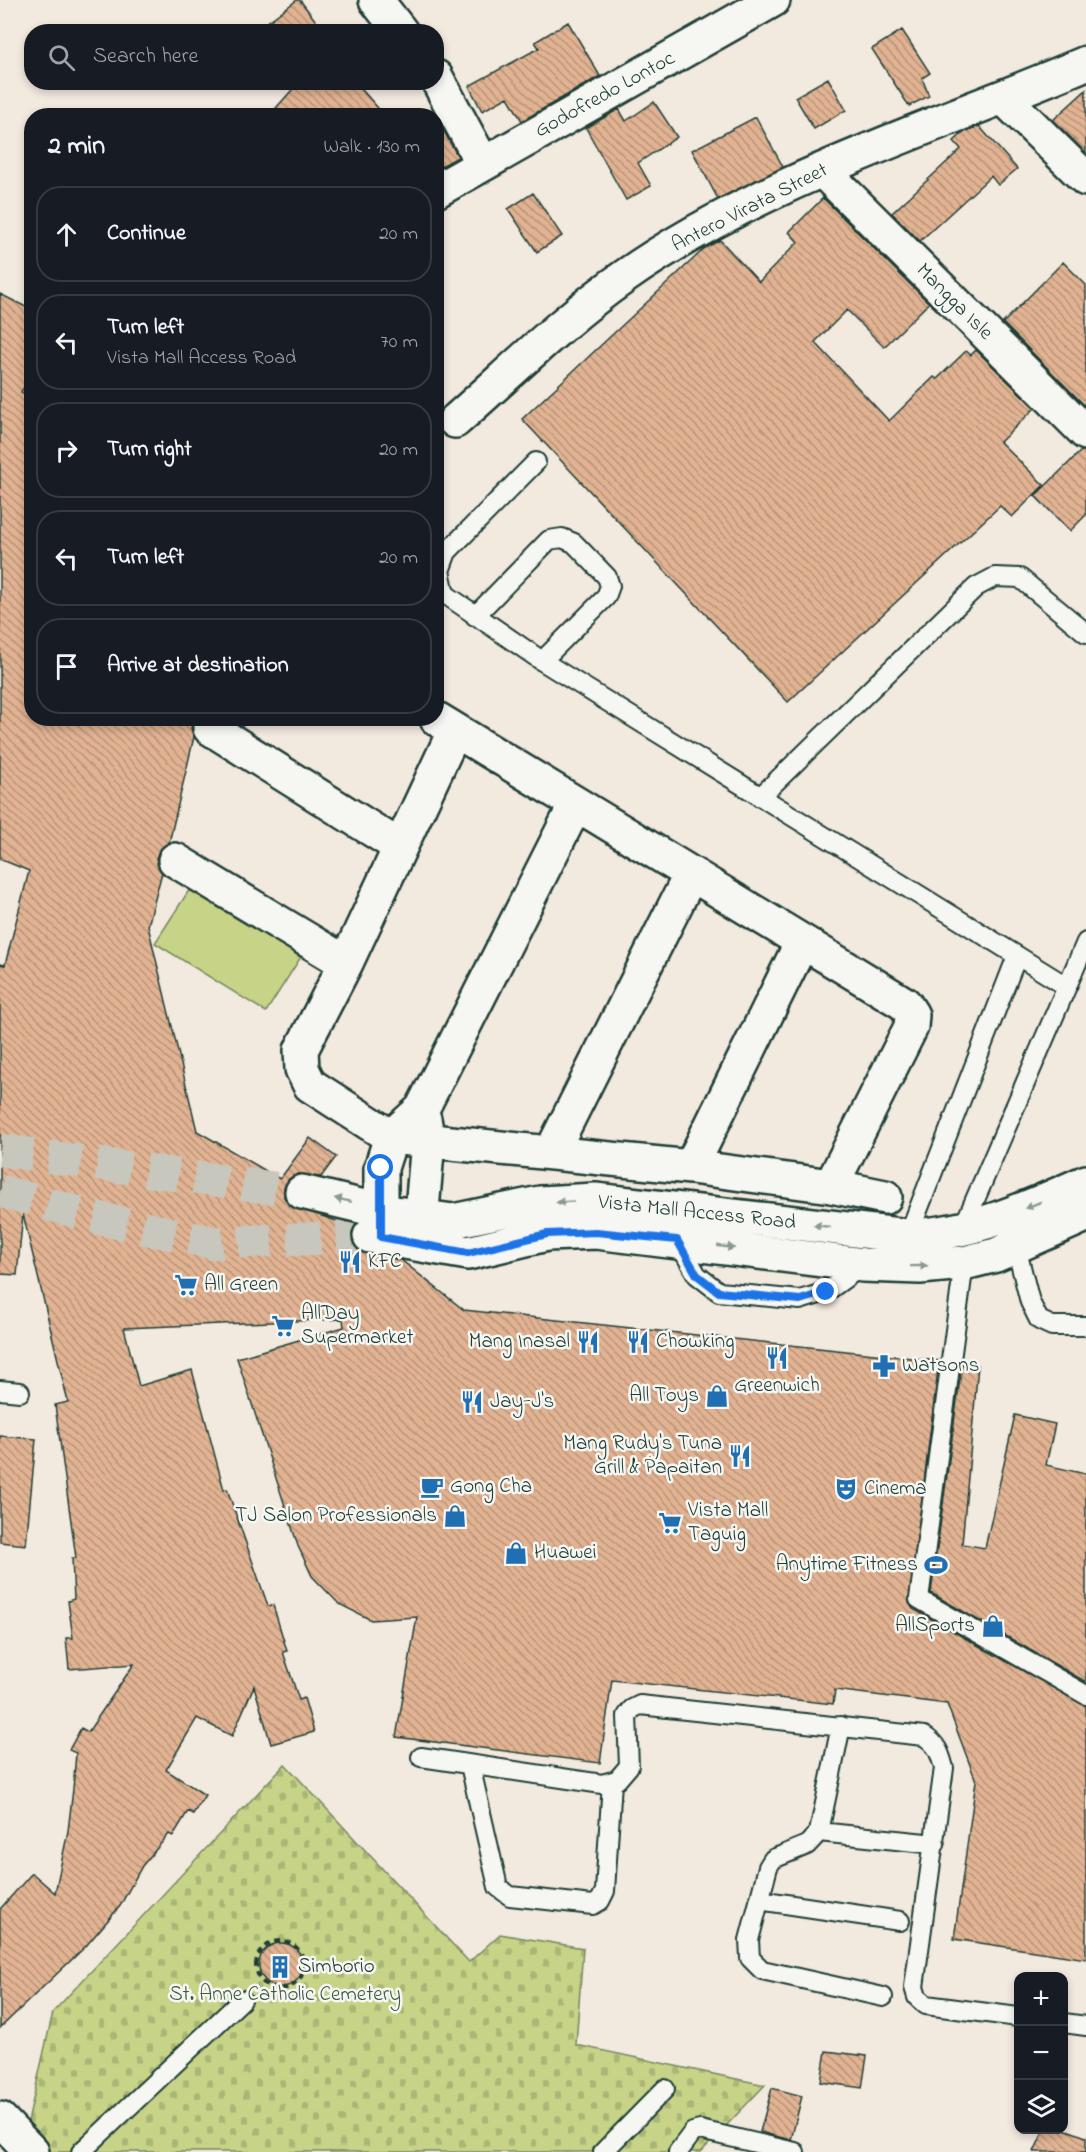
<!DOCTYPE html>
<meta charset="utf-8">
<style>
:root{--surface:#171b24;--page:#242831;--text:#f1f3f6;--muted:#9ea1a6;--line:#363941}
body{margin:0;font-family:"Indie Flower",sans-serif;background:var(--page);color:var(--text)}
.controls{position:absolute;right:18px;bottom:18px;display:grid;overflow:hidden;border-radius:12px;box-shadow:0 3px 9px #0003}
.controls button{width:54px;height:54px;display:grid;place-items:center;padding:0;border:0;border-bottom:2px solid var(--line);background:var(--surface);color:var(--text);font:30px sans-serif}
.stop{position:absolute;width:18px;height:18px;margin:-14px;border:4px solid #1a73e8;border-radius:50%;background:#fff}
.stop.end{background:#1a73e8;border-color:#fff;box-shadow:0 2px 6px #0008}
.list{margin:0;padding:0;list-style:none}
h2{display:flex;justify-content:space-between;align-items:center;height:78px;margin:0;padding:0 24px;font-size:26px}
h2 small{font-size:20px;font-weight:400;color:var(--muted)}
.list li{display:grid;grid-template-columns:39px 1fr auto;gap:18px;align-items:center;box-sizing:border-box;height:96px;margin:0 12px 12px;padding:0 12px;border:2px solid var(--line);border-radius:24px}
.list b{display:block;font-size:22px;white-space:nowrap}
.list p{margin:0;font-size:20px;white-space:nowrap;color:var(--muted)}
.list em{font-size:20px;font-style:normal;color:var(--muted)}
.icon{flex:none;width:33px;height:33px;fill:none;stroke:currentColor;stroke-width:2;stroke-linecap:round;stroke-linejoin:round}
.map{position:relative;flex:none;width:1086px;height:2152px;overflow:hidden}
.search{position:absolute;background:var(--surface);box-shadow:0 3px 9px #0003;left:24px;top:24px;width:420px;height:66px;display:flex;align-items:center;gap:15px;box-sizing:border-box;padding:0 21px;border-radius:24px;color:var(--muted);font-size:22px}
.panel{position:absolute;background:var(--surface);box-shadow:0 3px 9px #0003;left:24px;top:108px;width:420px;height:618px;border-radius:24px}
.map>svg:first-child{display:block}
.green{fill:#c7d387;stroke:#73885e;stroke-width:1.5}
.cemetery{fill:url(#cemetery-stones);stroke:#73885e;stroke-width:1.5}
.building{fill:url(#building-back-hatch);stroke:#1f3d34;stroke-width:1.5}
.lines{fill:none;stroke-linecap:round;stroke-linejoin:round}
.secondary-tunnel{stroke:#c8c7bd;stroke-width:33;stroke-dasharray:33 16;stroke-linecap:butt}
.lane-casing{stroke:#1f3d34;stroke-width:22}
.street-casing{stroke:#1f3d34;stroke-width:38}
.secondary-casing{stroke:#1f3d34;stroke-width:38}
.path{stroke:#1f3d34;stroke-width:4;stroke-dasharray:6 4.5;stroke-linecap:butt}
.lane{stroke:#f6f6f2;stroke-width:18}
.street{stroke:#f6f6f2;stroke-width:33}
.secondary{stroke:#f6f6f2;stroke-width:33}
.oneway{fill:#8a9a93}
.route{stroke:#1a73e8;stroke-width:8}
.labels{text-anchor:middle;dominant-baseline:central;stroke-width:5;stroke-linejoin:round;paint-order:stroke}
.street-label{font-size:21px;fill:#1f3d34;stroke:#f6f6f2}
.poi-label{font-size:21px;fill:#1f3d34;stroke:#f6f6f2;text-anchor:start}
.park-label{font-size:21px;fill:#415b45;stroke:#f6f6f2}
</style>
<div class="map">
<svg width="1086" height="2152" viewBox="0 0 1086 2152">
<defs>
<pattern id="cemetery-stones" width="16" height="16" patternUnits="userSpaceOnUse" patternTransform="scale(1.5)"><rect width="16" height="16" fill="#c7d387"/><path d="M2 7V4a2 2 0 0 1 4 0v3zM10 15v-3a2 2 0 0 1 4 0v3z" fill="#aab675"/></pattern>
<pattern id="building-back-hatch" width="6" height="6" patternUnits="userSpaceOnUse" patternTransform="scale(1.5)"><rect width="6" height="6" fill="#e2b393"/><path d="M-1 5l2 2M0 0l6 6M5-1l2 2" fill="none" stroke="#b79379"/></pattern>
</defs>
<rect width="100%" height="100%" fill="#f2e9df"/>
<filter id="ink" filterUnits="userSpaceOnUse"><feTurbulence type="fractalNoise" baseFrequency=".0167" numOctaves="2"/><feDisplacementMap in="SourceGraphic" scale="12" xChannelSelector="R" yChannelSelector="G"/><feConvolveMatrix kernelMatrix="1 2 1 2 8 2 1 2 1" color-interpolation-filters="sRGB"/></filter>
<g filter="url(#ink)">
<path class="green" d="M193 884 304 952 266 1012 155 943Z"/>
<path class="cemetery" d="M285 1764 469 1962 500 1934 583 1948 576 2045 765 2085 701 2152H50L27 2126 53 2012Z"/>
<path class="building" d="M297 0H300L324 32H254Z
M568 22 600 76 522 121 508 97 482 111 469 86 539 48 535 42Z
M902 30 930 73 922 78 929 96 909 106 872 49Z
M828 78 846 110 814 129 795 97Z
M299 82H355L385 116H269Z
M1086 90V153L1053 120Z
M654 102 677 137 638 163 651 186 626 200 586 128 619 109 626 121Z
M436 117 458 157 436 169Z
M756 117 783 167 718 199 692 150Z
M979 126 1017 169 998 185 991 176 920 241 892 213 961 149 954 141 964 132Z
M533 193 562 236 537 252 508 209Z
M823 198 929 303 884 347 847 310 815 342 889 421 934 377 937 379 966 351 971 355 976 350 1035 408 1000 442 1044 485 1012 517 1000 506 788 702 522 419 705 248 720 240 759 282 798 242 789 232Z
M1063 262 1086 285V407L1003 323Z
M0 294 32 310V375L21 392 32 397V718H194L191 728 194 737 169 843 159 850 156 859 162 872 148 926 197 1131 280 1179 310 1138 336 1157 321 1177 297 1174 289 1179 284 1188V1197L289 1205 354 1227 352 1242 358 1251 401 1260 464 1310 939 1361 909 1603 913 1609 1086 1706V1959L954 1939 976 1781 947 1704 835 1690 833 1704 612 1680 600 1763 396 1737 417 1617 371 1620 339 1604 312 1576 298 1546 237 1358 344 1327 343 1319 124 1328 139 1386 192 1370 224 1490 227 1489 268 1606 273 1605 287 1651 283 1652 299 1700 304 1698 314 1732 271 1744 254 1686 232 1736 197 1718 166 1770 205 1795 193 1814 188 1811 173 1836 169 1834 142 1866 120 1906 86 1946 0 2028V1909L32 1873 55 1893 68 1831 73 1789 76 1753 69 1750 81 1728 88 1732 134 1664 69 1669 66 1638H73L68 1601 74 1599 72 1558H76L55 1405 68 1402 23 1214 17 1275 0 1274V964L5 965 29 871 0 859Z
M1081 451H1086V515L1070 531 1035 496Z
M962 1364 978 1365 962 1544 985 1548 1015 1415 1055 1424 1046 1465 1086 1474V1682L931 1593Z
M0 1436 36 1439 26 1545 0 1542Z
M259 1965a22 22 0 1 1 44 0a22 22 0 1 1-44 0Z
M826 2051 867 2056 862 2088 821 2082Z
M772 2088 802 2096 791 2140 760 2132Z
M1044 2130H1067L1086 2137V2152H1034Z"/>
<g class="lines">
<path class="secondary-tunnel" d="M0 1150 302 1192
M0 1191 106 1220 214 1243 370 1236"/>
<g class="lane-casing">
<path id="lane" d="M536 462 447 552 440 571 445 594 542 661 1066 986
M475 616 549 540 562 538 574 543 607 577 610 586 606 597 542 661
M760 797 976 587 995 577 1020 578 1086 633
M962 1230 1086 942
M908 1236 1017 956
M677 1240 697 1275 719 1292 800 1300 826 1292 862 1266
M1016 1247 1030 1302 1039 1320 1052 1326H1086
M964 1263 919 1599 1086 1695
M0 1390 20 1392
M841 1726 819 1832 807 1845 773 1859 768 1867 749 1940 750 1958 762 1970 883 1997
M421 1757 602 1784 617 1780 629 1766 627 1716 632 1709 640 1705 924 1736C937 1744 940 1753 944 1768L914 1987 917 1997 926 2005 1018 2017
M470 1765 498 1887 510 1896 593 1905 600 1901 605 1891 612 1782
M819 1832 935 1844
M759 1900 900 1921
M1064 2023 1086 2026
M81 2152 242 2000
M603 2152 665 2089
M678 2152 693 2132 700 2130 795 2152"/>
</g>
<g class="street-casing">
<path id="street" d="M376 0 401 32
M436 77 483 164
M1004 98 1086 179
M822 170 1086 433
M436 191 773 0
M455 421C510 373 564 319 624 277 758 182 935 127 1086 63
M437 719 905 1004 912 1015 911 1027 831 1186
M210 728 400 847
M455 730 346 963 301 1050 302 1069 310 1085 391 1137 691 1167 831 1186 885 1197
M175 860 346 963
M551 1153 691 874
M691 1167 802 942
M381 1237V1168L391 1137 422 1109 576 804
M419 1244 428 1141 424 1119"/>
</g>
<g class="secondary-casing">
<path id="secondary" d="M302 1192 381 1211 453 1221 540 1203 595 1200 908 1236C972 1234 1028 1208 1086 1182
M370 1236 468 1253 547 1234 596 1232 863 1265 920 1267 964 1263 996 1255 1086 1215
M0 2119 32 2152"/>
</g>
<path class="path" d="M256 1965a24 24 0 1 1 48 0a24 24 0 1 1-48 0Z"/>
<use href="#lane" class="lane"/>
<use href="#street" class="street"/>
<use href="#secondary" class="secondary"/>
</g>
<defs><path id="oneway-solid" d="M-6-.8H1V-3.2L6.5 0L1 3.2V.8H-6Z" transform="scale(1.5)"/></defs>
<g class="oneway">
<use href="#oneway-solid" transform="translate(343 1200) rotate(-168)"/>
<use href="#oneway-solid" transform="translate(565 1202) rotate(177)"/>
<use href="#oneway-solid" transform="translate(1033 1205) rotate(158)"/>
<use href="#oneway-solid" transform="translate(822 1226) rotate(-174)"/>
<use href="#oneway-solid" transform="translate(726 1247) rotate(8)"/>
<use href="#oneway-solid" transform="translate(919 1266) rotate(-1)"/>
</g>
</g>
<g class="lines" filter="url(#ink)">
<path class="route" d="M381 1168V1237L468 1253 547 1234 596 1232 677 1240 697 1275 719 1292 800 1300 826 1292"/>
</g>
<defs>
<g id="restaurant-bare" transform="scale(1.8)"><path d="M-5-6h1v4h1v-4h1v4h1v-4h1v5L-1.5 .5V6h-2V.5L-5-1ZM5-6V6H3V1.5H1.5Q1.5-4 5-6Z" fill="#1f6fb2" stroke="#f6f6f2" stroke-width="2.5" paint-order="stroke"/></g>
<g id="supermarket-bare" transform="scale(1.8)"><path d="M-6-5.5h2.5l.6 2H6L4.5 2H-2.5L-4.4-4H-6ZM-1.5 3.2a1.3 1.3 0 1 0 .1 0ZM3 3.2a1.3 1.3 0 1 0 .1 0Z" fill="#1f6fb2" stroke="#f6f6f2" stroke-width="2.5" paint-order="stroke"/></g>
<g id="pharmacy-bare" transform="scale(1.8)"><path d="M-2-6h4v4h4v4h-4v4h-4v-4h-4v-4h4Z" fill="#1f6fb2" stroke="#f6f6f2" stroke-width="2.5" paint-order="stroke"/></g>
<g id="shop-bare" transform="scale(1.8)"><path d="M-5-2.5h2.3a2.7 3.5 0 0 1 5.4 0H5L5.5 6h-11ZM-1.5-2.5h3a1.5 2.3 0 0 0-3 0Z" fill="#1f6fb2" stroke="#f6f6f2" stroke-width="2.5" paint-order="stroke"/></g>
<g id="cafe-bare" transform="scale(1.8)"><path d="M-5.5-4.5H6V0H3Q3 3.5 0 3.5H-2.5Q-5.5 3.5-5.5 0ZM3-3.2v2h1.7v-2ZM-6 4.5H4V6H-6Z" fill="#1f6fb2" stroke="#f6f6f2" stroke-width="2.5" paint-order="stroke"/></g>
<g id="theatre-bare" transform="scale(1.8)"><path d="M-5-5.5Q0-4 5-5.5V0Q5 5 0 6Q-5 5-5 0ZM-3.3-2.5H-1v1.5H-3.3ZM1-2.5H3.3v1.5H1ZM-2.8 1Q0 5.5 2.8 1Z" fill="#1f6fb2" stroke="#f6f6f2" stroke-width="2.5" paint-order="stroke"/></g>
<g id="stadium-bare" transform="scale(1.8)"><path d="M0-5a6.5 5 0 1 0 0 10a6.5 5 0 1 0 0-10ZM-3.5-1.8h7v3.6h-7Z" fill="#1f6fb2" stroke="#f6f6f2" stroke-width="2.5" paint-order="stroke"/></g>
<g id="building-bare" transform="scale(1.8)"><path d="M-4-6H4V6H1V3H-1V6H-4ZM-2.5-4.3h1.7v1.8h-1.7ZM.8-4.3h1.7v1.8H.8ZM-2.5-1h1.7V.8h-1.7ZM.8-1h1.7V.8H.8Z" fill="#1f6fb2" stroke="#f6f6f2" stroke-width="2.5" paint-order="stroke"/></g>
</defs>
<g fill-rule="evenodd">
<use href="#restaurant-bare" x="350" y="1262"/>
<use href="#supermarket-bare" x="186" y="1285"/>
<use href="#supermarket-bare" x="283" y="1326"/>
<use href="#restaurant-bare" x="588" y="1342"/>
<use href="#restaurant-bare" x="638" y="1342"/>
<use href="#restaurant-bare" x="777" y="1358"/>
<use href="#pharmacy-bare" x="884" y="1366"/>
<use href="#shop-bare" x="717" y="1396"/>
<use href="#restaurant-bare" x="472" y="1402"/>
<use href="#restaurant-bare" x="740" y="1456"/>
<use href="#cafe-bare" x="432" y="1487"/>
<use href="#theatre-bare" x="846" y="1489"/>
<use href="#shop-bare" x="455" y="1516"/>
<use href="#supermarket-bare" x="670" y="1523"/>
<use href="#shop-bare" x="516" y="1553"/>
<use href="#stadium-bare" x="936" y="1565"/>
<use href="#shop-bare" x="993" y="1626"/>
<use href="#building-bare" x="280" y="1967"/>
</g>
<g class="labels">
<g class="street-label">
<text transform="translate(605 95) rotate(-29)">Godofredo Lontoc</text>
<text transform="translate(750 208) rotate(-27)">Antero Virata Street</text>
<text transform="translate(954 302) rotate(45)">Mangga Isle</text>
<text transform="translate(697 1213) rotate(6)">Vista Mall Access Road</text>
</g>
<g class="poi-label">
<text x="368" y="1262">KFC</text>
<text x="204" y="1285">All Green</text>
<text x="301" y="1314">AllDay<tspan x="301" dy="24">Supermarket</tspan></text>
<text x="570" y="1342" text-anchor="end">Mang Inasal</text>
<text x="656" y="1342">Chowking</text>
<text x="902" y="1366">Watsons</text>
<text x="777" y="1386" text-anchor="middle">Greenwich</text>
<text x="699" y="1396" text-anchor="end">All Toys</text>
<text x="490" y="1402">Jay-J's</text>
<text x="722" y="1444" text-anchor="end">Mang Rudy's Tuna<tspan x="722" dy="24">Grill &amp; Papaitan</tspan></text>
<text x="450" y="1487">Gong Cha</text>
<text x="864" y="1489">Cinema</text>
<text x="688" y="1511">Vista Mall<tspan x="688" dy="24">Taguig</tspan></text>
<text x="437" y="1516" text-anchor="end">TJ Salon Professionals</text>
<text x="534" y="1553">Huawei</text>
<text x="918" y="1565" text-anchor="end">Anytime Fitness</text>
<text x="975" y="1626" text-anchor="end">AllSports</text>
<text x="298" y="1967">Simborio</text>
</g>
<g class="park-label">
<text x="285" y="1995">St. Anne Catholic Cemetery</text>
</g>
</g>
</svg>
<div class="controls">
<button>+</button>
<button>−</button>
<button><svg class="icon" aria-label="layers" viewBox="0 0 24 24"><path d="M12 4l9 5-9 5-9-5zM3 14l9 5 9-5"/></svg></button>
</div>
<div class="stop" style="left:381px;top:1168px"></div>
<div class="stop end" style="left:826px;top:1292px"></div>
<div class="search"><svg class="icon" aria-label="search" viewBox="0 0 24 24"><circle cx="10" cy="10" r="6"/><path d="M15 15l6 6"/></svg>Search here</div>
<section class="panel">
<h2>2 min<small>Walk · 130 m</small></h2>
<ul class="list">
<li><svg class="icon" aria-label="ahead" viewBox="0 0 24 24"><path d="M12 20V5M6 11l6-6 6 6"/></svg><div><b>Continue</b></div><em>20 m</em></li>
<li><svg class="icon" aria-label="left" viewBox="0 0 24 24"><path d="M17 20v-9H6M10 6l-5 5 5 5"/></svg><div><b>Turn left</b><p>Vista Mall Access Road</p></div><em>70 m</em></li>
<li><svg class="icon" aria-label="right" viewBox="0 0 24 24"><path d="M7 20v-9h11M14 6l5 5-5 5"/></svg><div><b>Turn right</b></div><em>20 m</em></li>
<li><svg class="icon" aria-label="left" viewBox="0 0 24 24"><path d="M17 20v-9H6M10 6l-5 5 5 5"/></svg><div><b>Turn left</b></div><em>20 m</em></li>
<li><svg class="icon" aria-label="arrive" viewBox="0 0 24 24"><path d="M6 21V4h12l-3 4 3 4H6"/></svg><div><b>Arrive at destination</b></div></li>
</ul>
</section>
</div>
